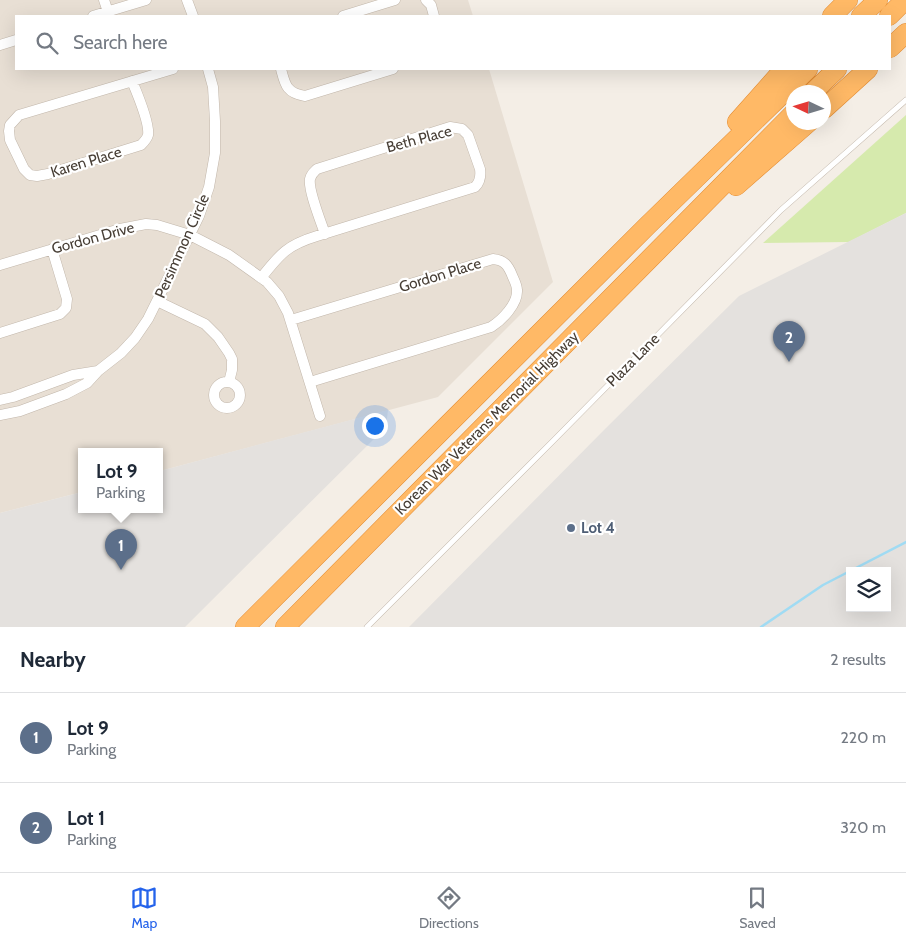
<!DOCTYPE html>
<style>
:root{--surface:#fff;--page:#f2f2f3;--text:#1f2937;--muted:#747a83;--line:#e0e1e3;--accent:#2563eb}
body{margin:0;font-family:Cabin,sans-serif;background:var(--page);color:var(--text)}
.controls{position:absolute;right:15px;bottom:15px;display:grid;overflow:hidden;border-radius:0px;box-shadow:0 5px 20px #0002}
.controls button{width:45px;height:45px;display:grid;place-items:center;padding:0;border:0;border-bottom:1px solid var(--line);background:var(--surface);color:var(--text);font:25px sans-serif}
.compass{position:absolute;left:786px;top:85px;width:45px;height:45px;border-radius:50%;background:var(--surface);box-shadow:0 5px 20px #0002;rotate:274deg}
.you{position:absolute;left:374px;top:425px;width:18px;height:18px;margin:-12px;border:4px solid #fff;border-radius:50%;background:#1a73e8;box-shadow:0 0 0 8px #1a73e833}
.badge{display:grid;place-items:center;width:32px;height:32px;border-radius:50%;background:var(--accent);color:#fff;font-size:16px;font-weight:700}
.pin{position:absolute;translate:-50% -41px;filter:drop-shadow(0 1px 2px #0008)}
.pin::after{content:'';position:absolute;top:26px;width:18px;height:15px;background:inherit;clip-path:polygon(0 0,100% 0,50% 100%)}
.popup{position:absolute;left:78px;top:448px;width:85px;height:65px;box-sizing:border-box;display:grid;place-content:center;border-radius:0px;background:var(--surface);filter:drop-shadow(0 1px 4px #0005);font-size:16px;white-space:nowrap;color:var(--muted)}
.popup b{font-size:19px;color:var(--text)}
.popup::after{content:'';position:absolute;left:50%;top:100%;margin-left:-10px;border:10px solid transparent;border-top-color:var(--surface)}
.list{margin:0;padding:0;list-style:none}
h2{display:flex;justify-content:space-between;align-items:center;height:65px;margin:0;padding:0 20px;font-size:21px}
h2 small{font-size:16px;font-weight:400;color:var(--muted)}
.list li{display:grid;grid-template-columns:32px 1fr auto;gap:15px;align-items:center;box-sizing:border-box;height:90px;padding:0 20px;border-top:1px solid var(--line)}
.list b{display:block;font-size:19px;white-space:nowrap}
.list p{margin:0;font-size:16px;white-space:nowrap;color:var(--muted)}
.list em{font-size:16px;font-style:normal;color:var(--muted)}
.icon{flex:none;width:28px;height:28px;fill:none;stroke:currentColor;stroke-width:2;stroke-linecap:round;stroke-linejoin:round}
.map{position:relative;flex:none;width:906px;height:627px;overflow:hidden}
.search{position:absolute;background:var(--surface);box-shadow:0 5px 20px #0002;left:15px;right:15px;top:15px;height:55px;display:flex;align-items:center;gap:12px;box-sizing:border-box;padding:0 18px;border-radius:0px;color:var(--muted);font-size:19px}
.sheet{height:245px;background:var(--surface)}
nav{display:flex;justify-content:space-around;align-items:center;box-sizing:border-box;height:70px;border-top:1px solid var(--line);background:var(--surface);font-size:14px;color:var(--muted)}
nav a{display:grid;justify-items:center;gap:2px}
nav .on{color:var(--accent)}
.map>svg:first-child{display:block}
.residential{fill:#e8dfd4}
.green{fill:#d6eaad}
.parking{fill:#e4e1de;fill-rule:evenodd}
.lines{fill:none;stroke-linecap:round;stroke-linejoin:round}
.stream{stroke:#a0dbf3;stroke-width:2.5}
.lane-casing{stroke:#c2b7ab;stroke-width:6}
.street-casing{stroke:#c2b7ab;stroke-width:11}
.highway-casing{stroke:#e38b31;stroke-width:20}
.lane{stroke:#fff;stroke-width:5}
.street{stroke:#fff;stroke-width:10}
.highway{stroke:#ffb966;stroke-width:19}
.service-dot{fill:#5c6f8a;stroke:#fff;stroke-width:2}
.labels{text-anchor:middle;dominant-baseline:central;stroke-width:4.5;stroke-linejoin:round;paint-order:stroke}
.street-label{font-size:15px;fill:#473e35;stroke:#fff}
.service-label{font-size:15px;font-weight:bold;fill:#4e5e75;stroke:#fff;text-anchor:start}
</style>
<div class="map">
<svg width="906" height="627" viewBox="0 0 906 627">
<rect width="100%" height="100%" fill="#f4eee6"/>
<path class="residential" d="M0 0H468L473 16H16V69H489L553 282 438 397 160 471V451H82V492L0 513Z"/>
<path class="green" d="M906 115V213L849 242 763 243Z"/>
<path class="parking" d="M906 213V627H409L606 428 739 296ZM850 571H887V608H850Z
M388 410 386 427 185 627H0V513L82 492V509H160V471Z"/>
<g class="lines">
<path class="stream" d="M761 627 823 585 906 542"/>
<g class="lane-casing">
<path id="lane" d="M367 627 554 440 781 210 906 100"/>
</g>
<g class="street-casing">
<path id="street" d="M104 0 108 12
M187 0 193 16
M426 0 431 5 434 16
M93 16 146 0
M343 16 395 0
M0 45 16 40
M281 69C285 84 286 93 305 96L393 69
M132 81C137 93 150 123 148 135 147 139 144 142 141 145L48 174 37 176 30 175 24 169 10 140 9 131 10 125 19 115 173 69
M0 265 120 229 146 224 157 225 190 235 229 255 267 282 279 296 288 313 320 416
M261 278C280 254 287 245 317 236L475 187C480 182 481 176 480 169L468 135 462 129 450 127 317 169C314 172 311 174 310 179 308 190 321 222 325 234
M157 301 205 324 218 337 229 353 232 359V370L229 382
M291 320 493 259C504 260 508 265 512 275 514 280 517 285 517 290 518 304 502 320 491 327L310 382
M0 333 60 314 66 308 67 299 52 249
M214 395a13 13 0 1 1 26 0a13 13 0 1 1-26 0Z
M0 400 13 397 73 375 98 371
M0 415 20 411 66 394 87 383 98 371 121 353 135 338 148 319 199 216 209 187 215 153V121L213 87 208 69"/>
</g>
<g class="highway-casing">
<path id="highway" d="M832 16 848 0
M861 16 878 0
M889 16 905 0
M890 48 906 33
M813 92 837 69
M824 109 868 69
M737 122 784 69
M736 186 809 122
M245 627 648 225 808 69
M285 627 794 113"/>
</g>
<use href="#lane" class="lane"/>
<use href="#street" class="street"/>
<use href="#highway" class="highway"/>
</g>
<circle class="service-dot" cx="571" cy="528" r="5"/>
<g class="labels">
<g class="street-label">
<text transform="translate(419 139) rotate(-15)">Beth Place</text>
<text transform="translate(86 162) rotate(-17)">Karen Place</text>
<text transform="translate(93 238) rotate(-15)">Gordon Drive</text>
<text transform="translate(182 246) rotate(-66)">Persimmon Circle</text>
<text transform="translate(440 275) rotate(-17)">Gordon Place</text>
<text transform="translate(633 360) rotate(-45)">Plaza Lane</text>
<text transform="translate(487 423) rotate(-45)">Korean War Veterans Memorial Highway</text>
</g>
<g class="service-label">
<text x="581" y="528">Lot 4</text>
</g>
</g>
</svg>
<div class="controls">
<button><svg class="icon" aria-label="layers" viewBox="0 0 24 24"><path d="M12 4l9 5-9 5-9-5zM3 14l9 5 9-5"/></svg></button>
</div>
<svg class="compass" viewBox="-18 -18 36 36"><path d="M0-13l5 13h-10z" fill="#e53935"/><path d="M0 13l5-13h-10z" fill="#747a83"/></svg>
<div class="you"></div>
<div class="pin badge" style="left:121px;top:570px;background:#5c6f8a">1</div>
<div class="popup"><b>Lot 9</b>Parking</div>
<div class="pin badge" style="left:789px;top:362px;background:#5c6f8a">2</div>
<div class="search"><svg class="icon" aria-label="search" viewBox="0 0 24 24"><circle cx="10" cy="10" r="6"/><path d="M15 15l6 6"/></svg>Search here</div>
</div>
<section class="sheet">
<h2>Nearby<small>2 results</small></h2>
<ul class="list">
<li><span class="badge" style="background:#5c6f8a">1</span><div><b>Lot 9</b><p>Parking</p></div><em>220 m</em></li>
<li><span class="badge" style="background:#5c6f8a">2</span><div><b>Lot 1</b><p>Parking</p></div><em>320 m</em></li>
</ul>
</section>
<nav>
<a class="on"><svg class="icon" aria-label="map" viewBox="0 0 24 24"><path d="M3 6l6-2 6 2 6-2v14l-6 2-6-2-6 2zM9 4v14M15 6v14"/></svg>Map</a>
<a><svg class="icon" aria-label="directions" viewBox="0 0 24 24"><path d="M12 3l9 9-9 9-9-9zM9 14v-3h6M13 9l2 2-2 2"/></svg>Directions</a>
<a><svg class="icon" aria-label="saved" viewBox="0 0 24 24"><path d="M7 4h10v16l-5-4-5 4z"/></svg>Saved</a>
</nav>
